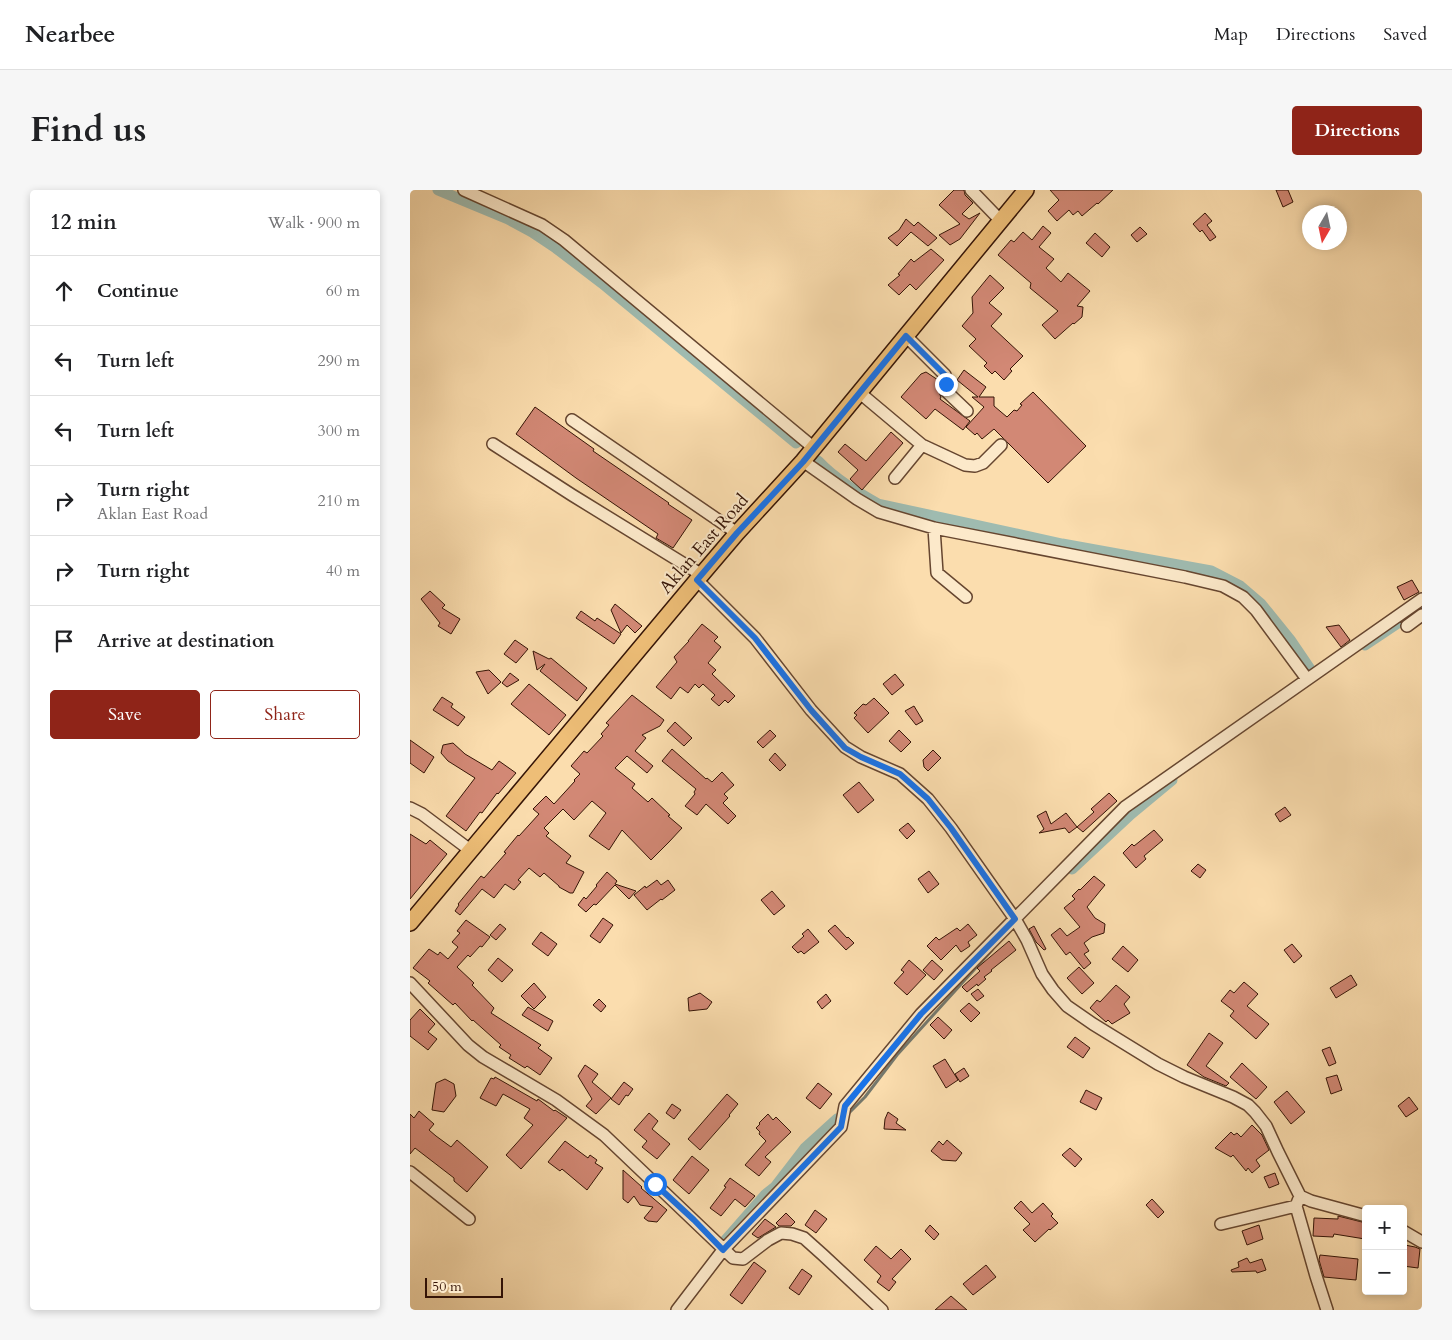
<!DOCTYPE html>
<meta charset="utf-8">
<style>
:root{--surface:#fff;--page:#f6f6f6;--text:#202124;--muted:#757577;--line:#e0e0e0;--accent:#8f2418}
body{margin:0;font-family:Cardo,serif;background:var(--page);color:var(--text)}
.controls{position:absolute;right:15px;bottom:15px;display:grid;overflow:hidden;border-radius:5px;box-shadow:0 2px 8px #0003}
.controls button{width:45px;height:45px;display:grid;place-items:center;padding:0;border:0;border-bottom:1px solid var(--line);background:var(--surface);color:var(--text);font:25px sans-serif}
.compass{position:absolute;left:892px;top:15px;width:45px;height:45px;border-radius:50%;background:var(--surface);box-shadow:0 2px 8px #0003;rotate:189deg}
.scale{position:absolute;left:15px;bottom:12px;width:78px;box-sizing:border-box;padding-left:5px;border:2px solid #351406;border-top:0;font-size:14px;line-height:18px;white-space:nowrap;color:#351406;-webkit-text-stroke:4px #fce9ca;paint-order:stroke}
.stop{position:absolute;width:15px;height:15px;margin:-11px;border:4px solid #1a73e8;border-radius:50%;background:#fff}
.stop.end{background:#1a73e8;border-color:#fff;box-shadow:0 1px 5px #0008}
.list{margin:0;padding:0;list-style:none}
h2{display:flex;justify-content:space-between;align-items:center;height:65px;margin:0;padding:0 20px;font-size:21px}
h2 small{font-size:16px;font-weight:400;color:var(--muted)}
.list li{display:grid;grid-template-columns:32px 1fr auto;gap:15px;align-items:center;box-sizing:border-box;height:70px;padding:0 20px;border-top:1px solid var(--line)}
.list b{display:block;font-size:19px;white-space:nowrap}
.list p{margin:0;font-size:16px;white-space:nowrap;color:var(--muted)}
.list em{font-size:16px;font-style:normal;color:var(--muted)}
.actions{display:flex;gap:10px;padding:15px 20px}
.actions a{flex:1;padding:11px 0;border:1px solid var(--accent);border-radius:5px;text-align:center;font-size:18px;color:var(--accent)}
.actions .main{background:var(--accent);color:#fff}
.icon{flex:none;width:28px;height:28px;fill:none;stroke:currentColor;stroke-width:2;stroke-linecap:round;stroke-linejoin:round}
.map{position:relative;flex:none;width:1012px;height:1120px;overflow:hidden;border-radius:5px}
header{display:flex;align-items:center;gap:30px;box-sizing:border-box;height:70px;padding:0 25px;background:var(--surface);border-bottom:1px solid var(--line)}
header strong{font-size:24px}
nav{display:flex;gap:28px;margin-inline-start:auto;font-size:18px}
.intro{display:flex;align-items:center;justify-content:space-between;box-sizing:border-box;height:120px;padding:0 30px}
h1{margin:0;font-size:35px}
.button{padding:12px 22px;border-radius:5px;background:var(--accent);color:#fff;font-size:18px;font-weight:700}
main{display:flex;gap:30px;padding:0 30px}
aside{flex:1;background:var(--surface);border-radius:5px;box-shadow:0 2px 8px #0003}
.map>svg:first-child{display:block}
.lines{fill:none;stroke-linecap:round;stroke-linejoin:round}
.stream{stroke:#75786c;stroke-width:3}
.canal{stroke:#9fbbb0;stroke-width:11}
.building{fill:#d28875;stroke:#351406}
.minor-casing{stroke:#664630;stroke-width:14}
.major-casing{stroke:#351406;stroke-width:18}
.minor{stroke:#fce9ca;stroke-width:11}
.major{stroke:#eebe77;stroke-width:15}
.route{stroke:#1a73e8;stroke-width:6}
.labels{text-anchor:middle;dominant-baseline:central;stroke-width:4;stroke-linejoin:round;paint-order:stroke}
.street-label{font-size:18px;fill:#351406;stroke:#fce9ca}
</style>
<header>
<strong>Nearbee</strong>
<nav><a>Map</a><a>Directions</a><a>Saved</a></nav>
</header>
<div class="intro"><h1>Find us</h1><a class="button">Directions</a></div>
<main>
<aside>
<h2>12 min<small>Walk · 900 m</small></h2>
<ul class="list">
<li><svg class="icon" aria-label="ahead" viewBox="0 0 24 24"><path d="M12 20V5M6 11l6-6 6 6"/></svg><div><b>Continue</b></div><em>60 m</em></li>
<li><svg class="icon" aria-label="left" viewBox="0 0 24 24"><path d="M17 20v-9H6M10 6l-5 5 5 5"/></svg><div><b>Turn left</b></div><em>290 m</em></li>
<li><svg class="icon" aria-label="left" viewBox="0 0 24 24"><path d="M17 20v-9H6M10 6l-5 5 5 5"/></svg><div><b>Turn left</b></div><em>300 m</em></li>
<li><svg class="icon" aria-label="right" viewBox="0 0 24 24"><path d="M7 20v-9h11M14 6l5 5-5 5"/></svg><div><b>Turn right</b><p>Aklan East Road</p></div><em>210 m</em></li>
<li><svg class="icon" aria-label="right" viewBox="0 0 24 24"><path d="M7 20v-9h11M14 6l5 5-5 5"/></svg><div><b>Turn right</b></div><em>40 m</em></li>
<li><svg class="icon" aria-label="arrive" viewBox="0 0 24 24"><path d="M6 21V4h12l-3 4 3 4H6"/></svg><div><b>Arrive at destination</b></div></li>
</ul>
<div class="actions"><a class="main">Save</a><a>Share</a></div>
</aside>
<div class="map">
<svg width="1012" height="1120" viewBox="0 0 1012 1120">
<rect width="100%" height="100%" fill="#fbddae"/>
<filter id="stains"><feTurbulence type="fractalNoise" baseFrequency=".004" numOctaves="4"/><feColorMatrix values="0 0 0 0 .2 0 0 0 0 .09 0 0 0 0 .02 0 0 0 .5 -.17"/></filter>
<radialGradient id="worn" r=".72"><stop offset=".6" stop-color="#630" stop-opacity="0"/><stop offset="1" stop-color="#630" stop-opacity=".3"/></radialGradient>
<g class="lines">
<path class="stream" d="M438 924 455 907 487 865 582 760"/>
<path class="canal" d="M28 0 98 29 122 42 146 58 192 93 386 253
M408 271C425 289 447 302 468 314L652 354 801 381 830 396 851 414 881 451 900 479
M955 455 1012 417
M662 679 721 624 762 590
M313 1053 355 1005 365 997 395 958 427 929"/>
</g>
<path class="building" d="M544 0H554L555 5 563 13 552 24 559 29 570 23 550 49 540 55 529 45 550 34 529 15Z
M640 0H703L688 14 687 13 672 26 668 21 663 25 659 20 647 31 638 21 649 10Z
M866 0H878L883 12 873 17Z
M795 23 802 31 797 35 806 47 800 51 792 40 790 42 783 34Z
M496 29 504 36 508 32 527 48 518 56 501 42 487 56 478 48 489 40Z
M633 36 641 43 629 57 644 69 636 78 651 92 658 83 680 101 667 116 673 117 672 127 664 134 663 133 645 149 632 135 648 121 620 98 621 93 588 65 601 50 604 52 613 42 622 50Z
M730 37 737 44 727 52 721 45Z
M685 43 700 57 692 67 676 53Z
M521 59 534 70 506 100 500 94 489 105 478 95 490 85 488 84 501 69 504 72Z
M580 85 594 98 579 113 592 124 581 136 613 166 600 179 602 181 594 190 585 181 582 184 574 176 577 173 559 156 566 149 552 136 563 123 562 107Z
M554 180 576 197 569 207H584V216L597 227 604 220 607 221 612 215 610 214 623 202 676 256 638 293 584 239 572 249 567 243 565 245 556 237 574 217 562 207H568L547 190Z
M516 182 528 190V200L531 207 530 209 560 231 553 240 525 219 516 229 491 207 511 184Z
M125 217 184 259 183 261 259 313 258 314 282 330 263 358 246 348 248 344 166 288 106 244Z
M481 242 493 253 452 300 440 289 448 280 428 262 435 254 456 271Z
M1002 390 1009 402 994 410 987 397Z
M20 401 35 415 32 418 50 429 41 444 28 436 30 433 11 409Z
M205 414 232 436 225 443 217 435 211 443 201 420Z
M171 421 185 431 187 428 211 444 204 454 166 428Z
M292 434 308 447 304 451 311 457 298 473 306 480 302 484 325 506 318 513 315 510 309 516 301 509 305 505 293 494 289 498 285 494 278 503 270 497 261 509 246 497 267 472 264 467 279 451H278Z
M929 435 940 450 931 457 916 437Z
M105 450 118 459 106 473 94 464Z
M123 461 139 469 141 468 177 498 167 511 130 481 135 474 127 480Z
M79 480 91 492 78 504 66 482Z
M100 483 109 490 97 497 92 493Z
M485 484 494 495 482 505 473 494Z
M119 494 156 525 139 545 101 514Z
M222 505 254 530 250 536 232 545 236 548 225 561 243 576 237 583 217 566 205 578 225 594 222 598 238 612 242 608 260 625 258 626 272 638 259 652 241 670 212 640 199 660 179 646 196 623 182 611 164 630 153 619 134 638 139 643 136 646 161 666 156 673 174 682 163 703H160L149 697V696L134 683 130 687 119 678 108 690 111 692 104 700 95 694 84 708 72 699 50 725 45 721 49 715 48 714 71 686 74 688 96 663 94 662 108 645 109 646 129 624 123 619 136 606 144 614 165 591 164 590 170 584 161 576 174 561 177 563 193 546 191 544 199 535 196 533Z
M32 507 43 514 41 517 55 527 48 536 23 520Z
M464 508 479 523 458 543 444 528 447 525 444 523 453 514 456 515Z
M504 516 513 531 506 535 495 521Z
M265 532 282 548 274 556 257 541Z
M360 540 366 546 353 558 347 552Z
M489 540 501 552 491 562 479 551Z
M0 550 24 567 14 583 0 573Z
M43 553 55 564 82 580 89 571 106 583 88 604 87 603 72 623 70 622 56 641 36 626 65 588 38 571 31 563 33 555Z
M262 559 296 589 297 588 302 592 312 582 324 595 314 604 318 608 313 613 326 626 318 634 296 614 287 625 275 616 285 604 284 602 286 599 252 571Z
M523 560 531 568 518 581 514 577 513 570Z
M365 563 376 575 370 581 359 570Z
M449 592 464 610 448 623 433 605Z
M699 603 707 611 673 642 667 637 684 622 681 619Z
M875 617 881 625 870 632 865 624Z
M636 621 641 634 656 623 667 637 659 643 655 638 629 643 634 639 627 626Z
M498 633 505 641 497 649 489 640Z
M744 640 753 650 734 666 736 669 726 678 713 663 722 654 724 656Z
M0 644 16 654 20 650 37 664 0 709Z
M788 674 796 680 790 688 781 681Z
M519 681 529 694 518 703 508 689Z
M197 682 207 691 205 694 226 701 219 709 205 695 186 715 184 714 176 722 168 715 174 707 176 709 187 696 186 695Z
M684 686 695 695 677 717 685 728 695 734 694 743 682 747 674 753 679 761 674 764 681 773 674 779 660 762 656 765 641 745 650 738 657 746 670 737 654 718 665 709 662 706 669 699 670 700Z
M247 690 251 695 258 690 265 700 252 710 251 709 237 720 224 705 235 696 236 698Z
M362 701 375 716 364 725 351 710Z
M193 728 203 735 190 753 180 746Z
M56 730 80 747 72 757 70 756 60 767 58 765 47 777 64 793 62 795 84 818 81 823 131 855 128 858 142 868 130 885 117 876 115 878 99 868 101 865 89 857 91 855 63 830 62 831 45 813 43 815 18 793 20 791 3 778 19 759 28 765 30 762 38 769 48 757 42 752 50 743 47 741Z
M90 734 96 739 86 750 80 745Z
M558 734 567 745 558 752 560 756 551 762 546 755 531 770 517 756 526 747 529 750 547 738 550 741Z
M425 735 437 748 438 747 444 753 436 760 418 741Z
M624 736 636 759 634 760 626 752 619 739Z
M398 739 409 752 394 764 391 761 388 763 382 757 394 746 392 744Z
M131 742 147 754 138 766 122 754Z
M599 751 606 760 581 780 582 781 574 787 576 789 568 796 567 794 557 802 552 797 570 781 567 778Z
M882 754 892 766 884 773 874 760Z
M713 756 728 770 718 782 702 769Z
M88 768 103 780 92 792 78 780Z
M499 770 516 785 497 805 484 793 494 782 491 780Z
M522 770 533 780 524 790 513 780Z
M669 777 684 793 672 804 657 788Z
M941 785 947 795 926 808 920 798Z
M834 792 848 804 837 816 859 834 846 849 820 826 824 821 811 811 820 800 824 803Z
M124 793 136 807 124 819 111 806Z
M706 795 720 807 714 814 720 823 702 834 698 830 696 832 680 818 687 810 690 812Z
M568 799 574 806 567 811 561 804Z
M290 803 302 812 297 819 279 821 278 808Z
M416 804 421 811 412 819 407 812Z
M189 809 196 816 191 822 183 815Z
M559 813 570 823 561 832 550 821Z
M118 817 143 831 138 841 112 825Z
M10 819 25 834 18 842 27 849 18 860 0 846V830Z
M528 827 542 840 534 849 520 835Z
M799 843 813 853 796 876 819 893 816 896 794 887 777 875Z
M665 847 680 858 673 868 657 857Z
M920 857 926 873 919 876 912 860Z
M535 869 548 890 536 898 523 876Z
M832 873 857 897 846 909 820 887Z
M175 875 188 884 182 892 201 908 186 924 176 916 182 909 168 886Z
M554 878 559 886 550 892 545 884Z
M927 885 932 900 921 904 916 888Z
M85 887 127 911 128 909 144 921 145 920 157 928 111 979 96 965 123 935 114 928 120 919 93 904 86 916 70 908 81 888 84 889Z
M35 889 44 894 46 906 34 922 22 920 26 893Z
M214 892 223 899 218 906 216 905 209 915 201 909Z
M408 893 422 904 410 919 396 908Z
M676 900 692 908 686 920 670 912Z
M877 901 895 922 881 934 864 912Z
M317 904 328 914 319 925 320 926 290 960 278 949Z
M999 907 1008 919 996 927 988 916Z
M262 914 271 920 264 929 256 923Z
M9 921 24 934 19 940 26 946 41 957 47 950 78 977 57 1002 44 991V988L5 958 0 964V924L4 928Z
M478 922 488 929 486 933 496 940 474 939 475 929Z
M239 923 248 931 242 939 260 954 247 969 232 957 237 951 224 940Z
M358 924 363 930 366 927 381 942 355 967 361 972 349 986 335 975 356 951 349 944 350 942 346 938 350 934 349 933Z
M842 935 852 945 859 960 846 970 850 976 842 983 838 978 836 981 823 965 821 967 805 958 821 942 824 945 827 943 831 947Z
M537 950 552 963 546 971 532 970 521 961 529 951 533 955Z
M155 951 178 968 180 965 187 970 185 973 193 978 177 1000 152 979 150 981 138 972Z
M660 958 672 969 665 977 652 965Z
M282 966 299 980 279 1004 263 990Z
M213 980 232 997 231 998 257 1020 247 1032 238 1031 234 1028 243 1017 230 1015 224 1006 218 1013 213 1009Z
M865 983 869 994 859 998 854 987Z
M320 988 345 1006 335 1017 325 1009 311 1026 300 1018 316 997 314 996Z
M742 1009 754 1022 748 1028 736 1015Z
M611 1011 622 1023 633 1013 643 1024 641 1026 648 1033 640 1040 639 1039 625 1052 613 1040 620 1034 604 1018Z
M405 1020 417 1029 406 1043 395 1035Z
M376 1023 385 1032 381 1036H369L366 1033Z
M928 1026 956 1033 955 1049 924 1044 923 1047 903 1046 904 1028 928 1029Z
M355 1029 366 1037 348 1048 342 1044Z
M520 1035 529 1044 524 1050 515 1041Z
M849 1035 853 1049 837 1055 832 1041Z
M995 1055 1005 1057 1010 1059 1008 1078 993 1076Z
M466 1056 481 1069 491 1059 501 1069 482 1089 486 1092 479 1101 467 1092 471 1086 454 1070Z
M910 1065 948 1069 946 1090 914 1087 909 1070Z
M837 1068 840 1073 852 1069 856 1080 847 1083 846 1081 822 1082 821 1080 829 1077 828 1072Z
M344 1072 356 1081 332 1114 320 1105Z
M576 1075 586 1087 563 1105 553 1094Z
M392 1079 402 1086 389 1105 379 1098Z
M541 1106 557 1120H525Z"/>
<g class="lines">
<g class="minor-casing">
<path id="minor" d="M54 0 132 35 154 50 404 258
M561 0 591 31
M496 146 535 185 536 198 537 202 557 221
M450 203 512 255 555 275 565 276 573 273 591 255
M162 230 327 343
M83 254 162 305 292 385
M393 271 447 309 469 322 524 338 775 387 813 396 833 407 846 420 897 489
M485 288 512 255
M524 338 527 383 556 407
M287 390 345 448 401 520 435 557 451 567 490 584 518 609 541 638 605 729 617 750 632 784 643 800 657 816 683 834 748 874 774 887 823 907 838 915 845 922 856 936 868 962 890 1006
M997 436 1012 425
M0 618 12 624 60 660
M0 793 58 855 73 867 146 910 194 945 323 1068 333 1069 358 1050 371 1043 382 1044 394 1048 413 1065 472 1120
M0 982 59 1029
M811 1034 886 1016
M993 1041 1012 1052
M267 1120 313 1060 431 937 435 916 511 824 715 617 1012 409
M917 1120 906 1086 886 1016 890 1006 901 1011 956 1026"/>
</g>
<g class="major-casing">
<path id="major" d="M0 733 287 390 327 343 393 271 616 0"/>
</g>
<use href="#minor" class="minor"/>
<use href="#major" class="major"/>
</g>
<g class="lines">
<path class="route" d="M245 994 284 1030 313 1060 431 937 435 916 511 824 605 729 541 638 518 609 490 584 451 567 435 558 401 520 345 448 287 390 327 343 393 272 496 146 535 185 536 194"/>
</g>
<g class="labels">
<g class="street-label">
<text transform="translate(294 354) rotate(-49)">Aklan East Road</text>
</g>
</g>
<rect width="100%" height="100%" filter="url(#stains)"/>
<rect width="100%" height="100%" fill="url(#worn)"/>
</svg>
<div class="controls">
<button>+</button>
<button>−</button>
</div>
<svg class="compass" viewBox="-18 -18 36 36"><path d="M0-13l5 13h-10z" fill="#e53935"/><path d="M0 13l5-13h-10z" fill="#757577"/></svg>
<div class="scale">50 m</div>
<div class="stop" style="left:245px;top:994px"></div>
<div class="stop end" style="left:536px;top:194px"></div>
</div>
</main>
